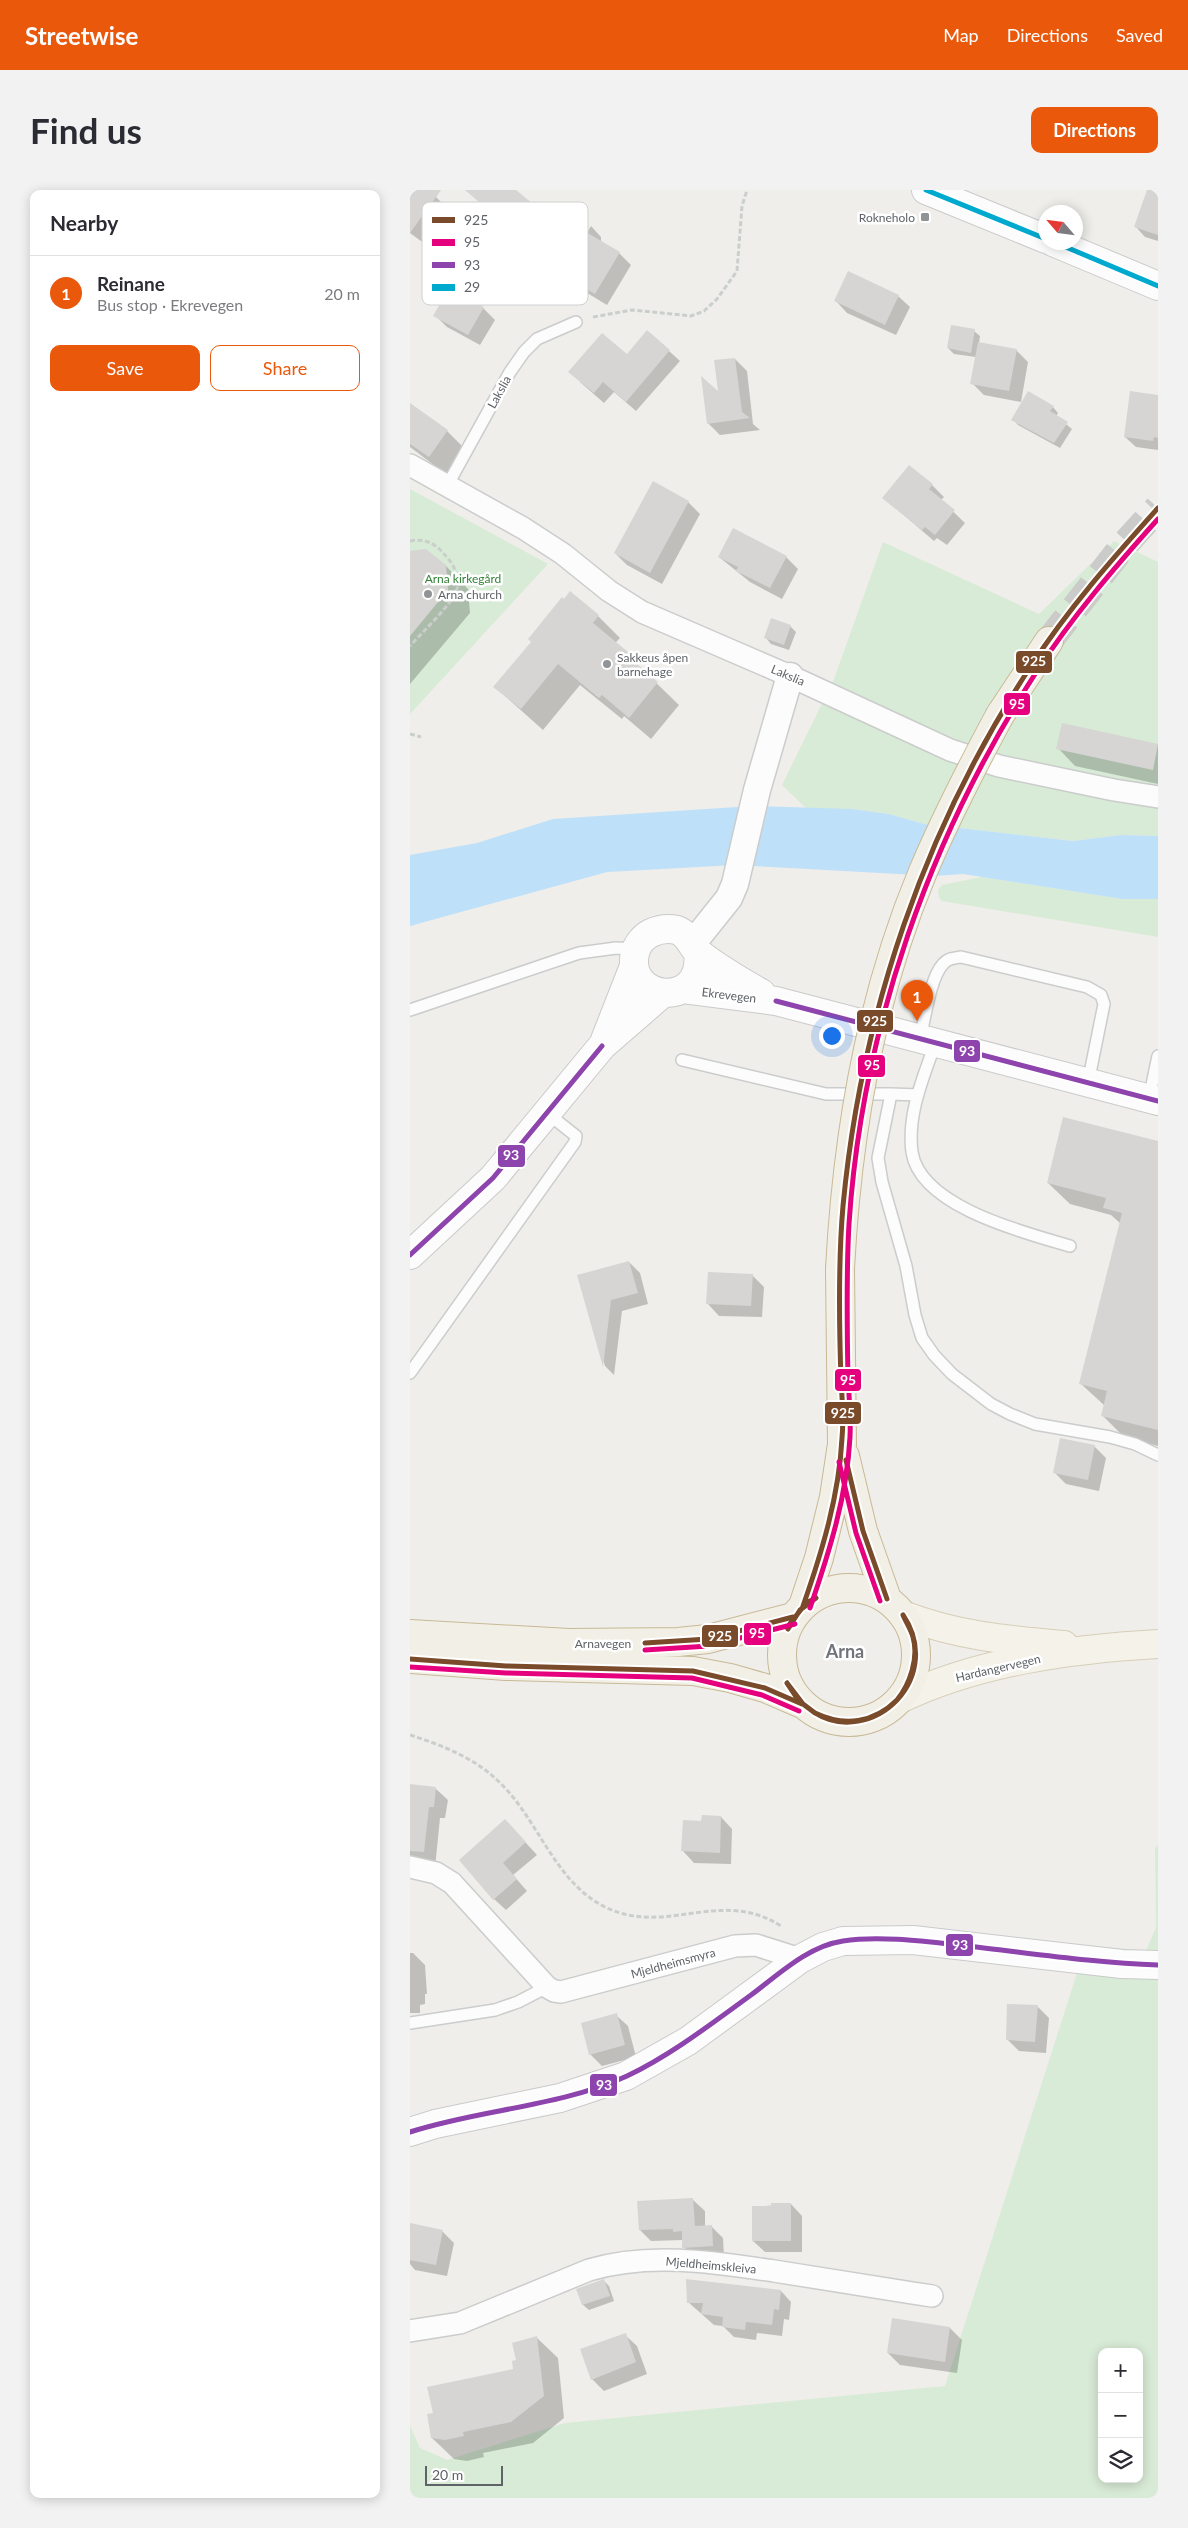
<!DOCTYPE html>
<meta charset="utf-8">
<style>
:root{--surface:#fff;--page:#f2f2f3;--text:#2b2b33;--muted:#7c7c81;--line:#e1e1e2;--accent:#ea580c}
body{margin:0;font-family:Lato,sans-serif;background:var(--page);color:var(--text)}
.controls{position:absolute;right:15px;bottom:15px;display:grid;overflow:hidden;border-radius:10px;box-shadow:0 2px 12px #0003}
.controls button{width:45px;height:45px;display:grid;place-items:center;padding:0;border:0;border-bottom:1px solid var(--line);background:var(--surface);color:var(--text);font:25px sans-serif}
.compass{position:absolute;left:628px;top:15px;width:45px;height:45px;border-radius:50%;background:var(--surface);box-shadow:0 2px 12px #0003;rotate:298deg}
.scale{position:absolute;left:15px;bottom:12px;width:78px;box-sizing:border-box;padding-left:5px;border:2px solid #5f6368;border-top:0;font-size:14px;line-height:18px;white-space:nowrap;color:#5f6368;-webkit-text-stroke:4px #fff;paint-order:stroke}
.you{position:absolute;left:421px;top:845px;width:18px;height:18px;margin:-12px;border:4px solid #fff;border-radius:50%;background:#1a73e8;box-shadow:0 0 0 8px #1a73e833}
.badge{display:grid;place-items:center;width:32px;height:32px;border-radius:50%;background:var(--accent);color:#fff;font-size:16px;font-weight:700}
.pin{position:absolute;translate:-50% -41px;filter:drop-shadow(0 1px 2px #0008)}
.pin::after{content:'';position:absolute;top:26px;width:18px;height:15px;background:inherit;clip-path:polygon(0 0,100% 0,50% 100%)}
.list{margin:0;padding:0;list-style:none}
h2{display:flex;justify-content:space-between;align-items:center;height:65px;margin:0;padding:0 20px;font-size:21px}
h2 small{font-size:16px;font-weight:400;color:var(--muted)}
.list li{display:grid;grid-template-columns:32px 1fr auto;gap:15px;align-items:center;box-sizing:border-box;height:75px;padding:0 20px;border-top:1px solid var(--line)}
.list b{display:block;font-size:19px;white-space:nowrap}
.list p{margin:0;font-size:16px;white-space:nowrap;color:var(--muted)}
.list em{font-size:16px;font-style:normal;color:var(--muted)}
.actions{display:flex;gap:10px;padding:15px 20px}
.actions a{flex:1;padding:11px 0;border:1px solid var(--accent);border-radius:10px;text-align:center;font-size:18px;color:var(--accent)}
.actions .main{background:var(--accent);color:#fff}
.icon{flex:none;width:28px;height:28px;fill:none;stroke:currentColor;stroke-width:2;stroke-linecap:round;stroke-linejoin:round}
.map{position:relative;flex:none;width:748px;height:2308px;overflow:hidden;border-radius:10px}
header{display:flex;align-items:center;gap:30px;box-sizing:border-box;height:70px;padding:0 25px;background:var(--accent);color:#fff}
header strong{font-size:24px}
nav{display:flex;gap:28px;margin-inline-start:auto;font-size:18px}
.intro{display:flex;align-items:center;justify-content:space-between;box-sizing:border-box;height:120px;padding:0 30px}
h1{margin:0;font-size:35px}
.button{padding:12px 22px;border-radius:10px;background:var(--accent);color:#fff;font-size:18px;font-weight:700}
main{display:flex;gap:30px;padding:0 30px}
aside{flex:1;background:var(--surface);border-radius:10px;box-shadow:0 2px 12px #0003}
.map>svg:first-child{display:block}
.green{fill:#d8ebd6;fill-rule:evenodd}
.water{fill:#bfe0f9}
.shadow{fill:#0003}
.building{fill:#d6d5d3}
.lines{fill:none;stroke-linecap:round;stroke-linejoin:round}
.trunk-tunnel{stroke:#cbcbca;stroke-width:28;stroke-dasharray:28 14;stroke-linecap:butt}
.service-casing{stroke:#cbcccc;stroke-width:14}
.minor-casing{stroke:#cbcccc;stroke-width:24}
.tertiary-casing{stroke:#cbcccc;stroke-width:29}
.secondary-casing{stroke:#cacacb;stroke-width:30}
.primary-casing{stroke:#d7ceb8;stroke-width:30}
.trunk-casing{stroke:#c8b996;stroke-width:30}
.path{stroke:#cacfcc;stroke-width:3;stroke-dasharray:5 2.5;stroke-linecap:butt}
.service{stroke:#fdfcfc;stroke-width:11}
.minor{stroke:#fdfcfc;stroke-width:21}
.tertiary{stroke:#fdfcfc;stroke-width:26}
.secondary{stroke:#fdfcfc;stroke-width:28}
.primary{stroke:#f4f2e9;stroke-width:28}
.trunk{stroke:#f2f0e6;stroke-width:28}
.trunk-bridge-casing{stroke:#c8b996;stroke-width:30;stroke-linecap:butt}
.trunk-bridge{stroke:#f2f0e6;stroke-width:28}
.bus-1-casing{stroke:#fff;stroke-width:9}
.bus-2-casing{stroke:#fff;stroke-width:9}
.bus-3-casing{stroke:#fff;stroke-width:9}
.bus-4-casing{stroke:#fff;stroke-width:9}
.bus-1{stroke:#7a4b2a;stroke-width:5}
.bus-2{stroke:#e5007d;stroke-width:5}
.bus-3{stroke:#8e44ad;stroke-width:5}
.bus-4{stroke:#00a9ce;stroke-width:5}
.poi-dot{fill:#919496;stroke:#fff;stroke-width:2}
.labels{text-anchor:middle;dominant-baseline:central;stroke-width:5;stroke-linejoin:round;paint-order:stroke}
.poi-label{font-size:12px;fill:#5f6368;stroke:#fff;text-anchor:start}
.street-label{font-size:12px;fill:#5f6368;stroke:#fff}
.park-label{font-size:12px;fill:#348238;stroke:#fff}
.district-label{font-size:18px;font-weight:bold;fill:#70757a;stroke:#fff}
.key{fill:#fff;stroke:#cfd0d2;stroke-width:1}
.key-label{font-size:14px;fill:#5f6368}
.line-badge{stroke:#fff;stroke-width:2}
.badge-label{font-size:14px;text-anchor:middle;font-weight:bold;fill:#fff}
</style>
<header>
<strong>Streetwise</strong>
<nav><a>Map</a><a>Directions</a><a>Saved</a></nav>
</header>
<div class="intro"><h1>Find us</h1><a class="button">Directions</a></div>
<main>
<aside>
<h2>Nearby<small></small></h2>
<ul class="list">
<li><span class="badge">1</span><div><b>Reinane</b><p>Bus stop · Ekrevegen</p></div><em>20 m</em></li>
</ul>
<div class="actions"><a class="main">Save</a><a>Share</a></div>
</aside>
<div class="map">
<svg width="748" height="2308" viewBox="0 0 748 2308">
<rect width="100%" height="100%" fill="#efeeea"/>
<path class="green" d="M0 299 138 374 0 524Z
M704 351 748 372V646L711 645 663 651 514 634 479 624 442 619H397L372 595 424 489 473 352 629 424Z
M572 687 712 709H748V747L532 711 529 708 528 700 532 695Z
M748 1654V2308H0V2236L10 2258 37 2270 155 2233 535 2196 676 1755 736 1761 746 1737 745 1659ZM692 2162H729V2289H692Z"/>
<path class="water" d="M342 616 442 619 479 624 514 634 663 651 711 645 748 646V709H712L553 684 524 686 325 675 197 682 0 736V665L67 653 143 629Z"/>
<path class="shadow" d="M0 0H27L29 2 26 7 43 24 19 57 0 43Z
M75 0H103L137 32 118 54 79 20Z
M738 0H748V51L735 47 726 37Z
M181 36 191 47V53L209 63 221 75 197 115 164 95 153 84Z
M488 106 500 117 486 145 437 123 426 111Z
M73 118 85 130 70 155 37 137 25 125Z
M564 141 570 146 569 153 606 160 618 172 611 212 574 205 562 193 566 167 544 164 538 158Z
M259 161 270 171 226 221 204 202 194 213 170 192 217 166Z
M325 169 337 181 343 234 350 240 310 245 298 233Z
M748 206V260L726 257 715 247Z
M0 215 37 241 59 263 41 288 0 257Z
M643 217 648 223 646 226 662 239 650 258 608 235 603 229Z
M499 276 522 295 534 307 531 310 555 333 537 355 527 348 524 351 474 308Z
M278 312 290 324 252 394 217 375 205 363Z
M0 362 36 376 58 399 60 423 0 494Z
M309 367H376L388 379 372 409 340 392Z
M188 426 210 448 205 453 269 515 241 549 214 526 212 529 170 495 133 540 85 497Z
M380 436 386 442 379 460 361 454 356 448Z
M653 535 748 555V594L665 576 648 558Z
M748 952V1256L714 1247 693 1226 695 1216 670 1193 711 1034 701 1025 660 1014 638 993Z
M219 1072 230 1083 238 1114 212 1121 204 1185 195 1176 169 1086Z
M342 1085 354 1097 352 1127 309 1126 298 1114Z
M684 1256 696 1268 689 1301 656 1294 644 1282Z
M0 1596 26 1599 38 1610 35 1628H30L25 1678 0 1676Z
M311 1627 322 1639 321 1674 284 1673 273 1661 292 1632Z
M95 1630 127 1665 103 1685 117 1701 96 1720 84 1709Z
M0 1763H3L15 1775 17 1804H15V1814L10 1815V1823H0Z
M628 1817 639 1828 636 1863 609 1861 597 1849Z
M206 1825 218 1836 226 1867 192 1876 180 1864Z
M283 2010 295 2021V2037L301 2036 313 2048 314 2067 285 2069 274 2057 273 2050 241 2051 230 2040Z
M381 2014 392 2026V2062H355L343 2051V2017Z
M0 2034 33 2042 44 2053 37 2086 5 2080 0 2074Z
M194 2091 199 2096 204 2111 179 2120 173 2115 168 2100Z
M371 2101 381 2112 379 2130 374 2129 372 2146 347 2143 346 2150 324 2147 313 2136 304 2135 278 2112Z
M483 2130 540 2138 552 2150 547 2183 490 2175 478 2163Z
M215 2145 227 2156 237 2184 194 2201 182 2189Z
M126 2147 148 2168 154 2228 123 2253 73 2263 74 2267 57 2271 44 2269 22 2248 24 2224 104 2180 107 2171Z"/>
<path class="building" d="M0 0H31L0 43Z
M55 0H106L128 18 106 44Z
M737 0H748V45L724 37Z
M176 42 210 62 185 104 151 84Z
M438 81 489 105 475 135 424 111Z
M39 98 74 117 58 145 23 126Z
M541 135 565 139 561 163 537 158Z
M237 140 260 160 216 212 193 192 184 203 158 182 192 143 217 164Z
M568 152 607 159 599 201 560 194Z
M325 168 332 222 340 228 297 234 291 186 308 201 304 170Z
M618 201 644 216 640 221 658 232 644 253 601 230Z
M720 201 748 205V248L744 247 743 251 714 247Z
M0 213 38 240 19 267 0 254Z
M499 275 523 294 519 299 545 320 525 345 515 337 512 340 472 308Z
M243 291 279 311 240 383 204 363Z
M323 338 377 366 360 398 326 381 328 377 308 367Z
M16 359 36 375 38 400 0 446V361Z
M160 401 189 425 183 433 224 467 221 469 248 492 219 528 192 505 189 508 148 474 111 519 83 497 121 452 118 449 152 407 154 409Z
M361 428 381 435 374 455 354 448Z
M652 533 748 554 743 580 646 559Z
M653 927 748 951V1240L691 1226 697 1201 669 1194 712 1023 693 1018 696 1008 637 993Z
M219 1071 228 1103 201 1110 193 1177 167 1085Z
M298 1082 343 1084 341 1116 296 1114Z
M650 1248 685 1255 678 1290 643 1283Z
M0 1594 26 1597 24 1617H19L14 1662 0 1661Z
M292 1625 311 1626 310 1663 271 1661 273 1630 291 1631Z
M95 1629 116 1652 93 1673 107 1689 83 1710 49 1670Z
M597 1814 628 1815 625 1852 596 1850Z
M207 1823 215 1855 179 1865 171 1833Z
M283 2008 285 2036 302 2035 303 2056 272 2058V2041L263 2042V2039L229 2040 227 2011Z
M361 2013H381V2051H342V2016H361Z
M0 2033 33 2040 26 2075 0 2070Z
M194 2089 200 2106 172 2115 166 2099Z
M276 2089 371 2100 369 2120 364 2119 362 2135 336 2132 335 2140 312 2137 313 2127 291 2124 293 2113H277Z
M482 2128 540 2137 535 2172 477 2163Z
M216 2143 226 2172 181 2190 170 2159Z
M127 2146 134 2206 101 2232 53 2242 54 2246 35 2250 21 2248 17 2224 23 2223 17 2197 103 2179 102 2171 106 2170 102 2153Z"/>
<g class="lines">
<path class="trunk-tunnel" d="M639 451 714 355 748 318"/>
<g class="service-casing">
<path id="service" d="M37 296 100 182 114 162 127 149 166 132
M0 820 169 763 206 758 226 759
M510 848C515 829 520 788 533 774 538 768 544 768 551 767L677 797 691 805 694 814 678 893
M525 854C513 888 497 925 502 962 510 1017 616 1043 660 1056
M272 870 416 904H481
M508 905 481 904 468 968 472 992 496 1076 505 1125 512 1148 524 1165 542 1184 581 1214 600 1224 625 1234 700 1247 725 1254 748 1265
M739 909 748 866
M0 1183 165 952 166 946 137 923
M0 1833 85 1820 108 1812 137 1797"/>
</g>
<g class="minor-casing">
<path id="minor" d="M0 275 113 338 153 364 199 401 232 422 380 486 540 560 589 576 704 600 748 607
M0 1677 26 1683 42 1693 137 1797 144 1801 151 1802 325 1756 346 1755 390 1769
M0 2141 50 2133 179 2080C239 2062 303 2072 364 2081 416 2089 469 2098 522 2106"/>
</g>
<g class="tertiary-casing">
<path id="tertiary" d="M283 753 319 708 325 694 347 600 380 486"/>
</g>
<g class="secondary-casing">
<path id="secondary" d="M516 0 636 49
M643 52 748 96
M288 762C295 821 214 811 225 763 227 755 233 747 241 743 249 739 258 738 267 740 280 745 281 757 290 764 309 779 330 791 351 803
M273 799 366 811 748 911
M195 850 224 776
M0 1065 83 988 192 856 253 803
M0 1942 25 1934 150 1908 216 1886 278 1851 390 1769 413 1757 433 1751 503 1750 712 1774 748 1775"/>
</g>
<g class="primary-casing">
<path id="primary" d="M493 1425C548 1446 596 1450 654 1455
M490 1509C569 1471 662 1459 748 1454"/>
</g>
<g class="trunk-casing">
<path id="trunk" d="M590 525 639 451
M435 1266 453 1341 477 1409
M372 1465a67 67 0 1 1 134 0a67 67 0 1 1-134 0Z
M393 1416 409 1368 424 1307 432 1254 430 1079
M0 1444 159 1453 268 1452 298 1449 383 1427
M0 1469 96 1476 283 1481 320 1488 355 1498 392 1514"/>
</g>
<path class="path" d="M183 127 222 120 281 126 294 121 307 109 327 81 332 16 337 0
M0 351C14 348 25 353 34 364 42 372 51 386 47 399 41 416 13 441 0 456
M0 544 11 547
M0 1545C31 1555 63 1567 87 1590 128 1627 143 1691 195 1717 256 1747 311 1697 371 1736"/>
<use href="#service" class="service"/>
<use href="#minor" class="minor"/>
<use href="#tertiary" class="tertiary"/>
<use href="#secondary" class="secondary"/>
<use href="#primary" class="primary"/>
<use href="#trunk" class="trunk"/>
<g class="trunk-bridge-casing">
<path id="trunk-bridge" d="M430 1079C437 945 460 809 512 684 535 629 562 577 590 525"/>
</g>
<use href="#trunk-bridge" class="trunk-bridge"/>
<g class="bus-1-casing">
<path id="bus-1" d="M436 1270 453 1341 477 1409
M393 1416C412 1362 429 1306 432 1248 434 1228 432 1209 431 1189 429 1132 428 1073 433 1016 451 824 515 637 621 476 658 419 703 368 748 318
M378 1439 379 1435 396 1413 406 1408
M378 1439 390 1420 406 1408
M235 1453 298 1449 383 1427
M0 1469 96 1476 283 1481 355 1498 392 1514
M377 1493 393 1514 405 1523
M377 1493 389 1511 405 1523
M487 1510C500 1494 509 1468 503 1447 501 1440 496 1432 493 1425
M487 1510C509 1486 512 1453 493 1425
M405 1523C434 1537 464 1533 487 1510
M405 1523C432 1540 466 1532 487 1510"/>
</g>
<g class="bus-2-casing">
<path id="bus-2" d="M429 1272 446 1343 470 1411
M400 1418C419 1363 437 1306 440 1247 441 1227 439 1207 438 1188 437 1137 436 1085 439 1034 452 837 520 646 627 481 662 427 705 377 748 329
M235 1460 299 1456 385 1434
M0 1477 96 1483 282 1488 352 1505 389 1521"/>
</g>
<g class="bus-3-casing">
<path id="bus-3" d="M366 811 748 911
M0 1065 83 988 192 856
M0 1942C71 1919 149 1917 217 1886 261 1865 301 1834 341 1805 368 1785 398 1756 433 1751 470 1745 520 1752 557 1756 620 1763 684 1773 748 1775"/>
</g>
<g class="bus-4-casing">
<path id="bus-4" d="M516 0 636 49
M644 52 748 96"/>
</g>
<use href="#bus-1" class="bus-1"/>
<use href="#bus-2" class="bus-2"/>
<use href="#bus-3" class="bus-3"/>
<use href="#bus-4" class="bus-4"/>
</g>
<g class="poi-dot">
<rect x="510" y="22" width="10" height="10" rx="2.5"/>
<circle cx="18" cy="404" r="5"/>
<circle cx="197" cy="474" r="5"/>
</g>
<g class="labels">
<g class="poi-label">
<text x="505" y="27" text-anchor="end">Rokneholo</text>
<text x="28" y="404">Arna church</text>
<text x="207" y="467">Sakkeus åpen<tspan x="207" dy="14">barnehage</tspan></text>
</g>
<g class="street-label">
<text transform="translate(89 202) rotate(-61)">Lakslia</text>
<text transform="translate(378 485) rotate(23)">Lakslia</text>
<text transform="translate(319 805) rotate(7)">Ekrevegen</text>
<text x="193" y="1453">Arnavegen</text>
<text transform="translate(588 1478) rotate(-13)">Hardangervegen</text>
<text transform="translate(263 1773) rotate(-15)">Mjeldheimsmyra</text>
<text transform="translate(301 2075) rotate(5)">Mjeldheimskleiva</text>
</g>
<g class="park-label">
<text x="53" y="388">Arna kirkegård</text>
</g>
<g class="district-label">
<text x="435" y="1461">Arna</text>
</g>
</g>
<rect x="12" y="12" width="166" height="103" rx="8" class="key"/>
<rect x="22" y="27" width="23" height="6" fill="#7a4b2a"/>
<rect x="22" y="49" width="23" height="7" fill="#e5007d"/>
<rect x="22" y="72" width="23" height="6" fill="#8e44ad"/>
<rect x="22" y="94" width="23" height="7" fill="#00a9ce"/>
<g class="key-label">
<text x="54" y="35">925</text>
<text x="54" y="57">95</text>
<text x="54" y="80">93</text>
<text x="54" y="102">29</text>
</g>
<g class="line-badge">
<rect x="605" y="460" width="38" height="24" rx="5" fill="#7a4b2a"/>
<rect x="593" y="502" width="28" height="24" rx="5" fill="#e5007d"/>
<rect x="446" y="819" width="38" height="24" rx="5" fill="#7a4b2a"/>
<rect x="543" y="849" width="28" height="24" rx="5" fill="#8e44ad"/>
<rect x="447" y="864" width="29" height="24" rx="5" fill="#e5007d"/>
<rect x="87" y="954" width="29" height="24" rx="5" fill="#8e44ad"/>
<rect x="424" y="1178" width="28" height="24" rx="5" fill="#e5007d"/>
<rect x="414" y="1211" width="38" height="24" rx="5" fill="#7a4b2a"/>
<rect x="333" y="1432" width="29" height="24" rx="5" fill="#e5007d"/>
<rect x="291" y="1434" width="38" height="24" rx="5" fill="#7a4b2a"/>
<rect x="535" y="1743" width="29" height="24" rx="5" fill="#8e44ad"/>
<rect x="179" y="1883" width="29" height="24" rx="5" fill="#8e44ad"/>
</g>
<g class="badge-label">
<text x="624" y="476">925</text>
<text x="607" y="519">95</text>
<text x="465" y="836">925</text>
<text x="557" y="866">93</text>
<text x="462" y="880">95</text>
<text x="101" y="970">93</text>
<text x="438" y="1195">95</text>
<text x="433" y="1228">925</text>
<text x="347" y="1448">95</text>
<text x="310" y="1451">925</text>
<text x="550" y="1760">93</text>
<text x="194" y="1900">93</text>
</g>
</svg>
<div class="controls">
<button>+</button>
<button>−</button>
<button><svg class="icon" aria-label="layers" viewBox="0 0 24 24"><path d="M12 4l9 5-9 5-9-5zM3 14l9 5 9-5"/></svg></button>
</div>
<svg class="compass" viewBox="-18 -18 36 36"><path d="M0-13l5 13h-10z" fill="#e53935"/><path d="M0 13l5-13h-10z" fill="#7c7c81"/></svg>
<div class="scale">20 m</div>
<div class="you"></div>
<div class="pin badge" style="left:507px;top:831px">1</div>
</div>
</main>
